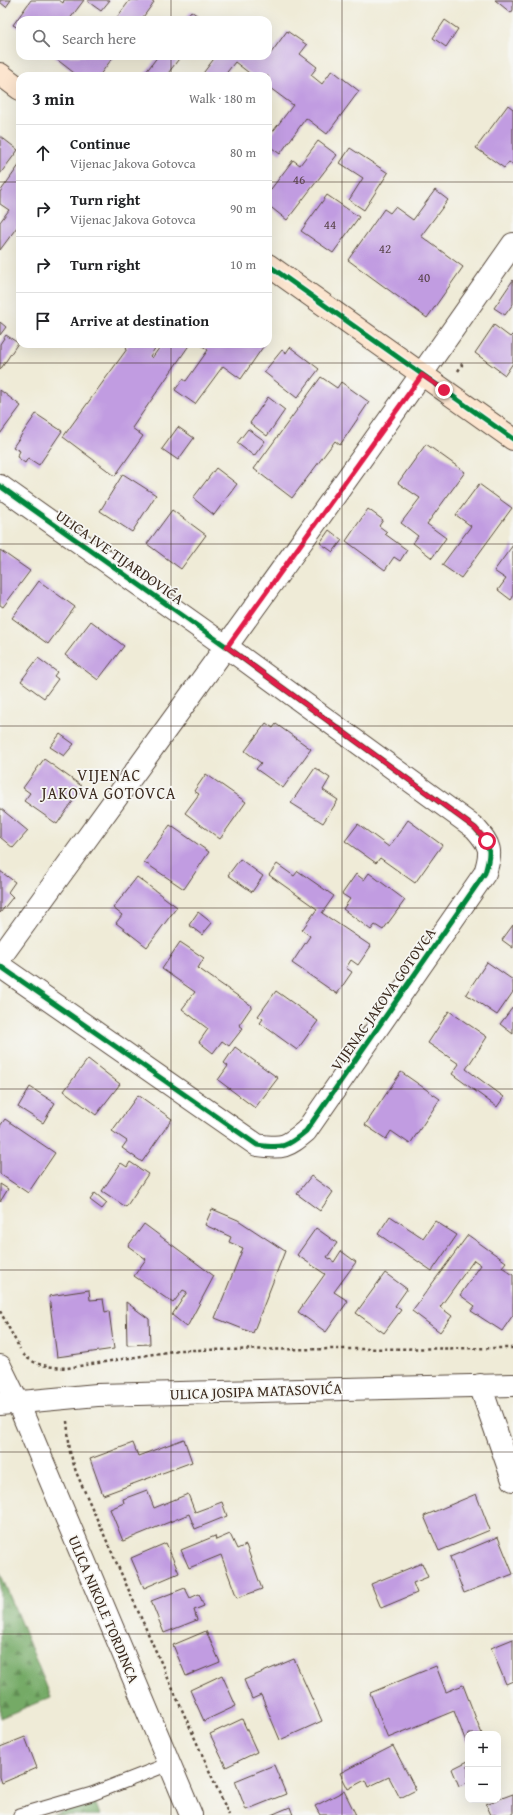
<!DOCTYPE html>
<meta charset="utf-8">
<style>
:root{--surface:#fff;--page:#f2f2f2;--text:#202124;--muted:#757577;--line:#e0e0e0}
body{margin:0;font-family:"Gentium Book Plus",serif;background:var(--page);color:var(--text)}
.controls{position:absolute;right:12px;bottom:12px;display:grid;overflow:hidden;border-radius:8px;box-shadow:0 4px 16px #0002}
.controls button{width:36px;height:36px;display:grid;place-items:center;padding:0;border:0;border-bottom:1px solid var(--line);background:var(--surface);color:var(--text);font:20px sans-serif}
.stop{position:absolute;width:12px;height:12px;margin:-9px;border:3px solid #e11d48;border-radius:50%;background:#fff}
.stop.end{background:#e11d48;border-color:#fff;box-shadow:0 1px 4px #0008}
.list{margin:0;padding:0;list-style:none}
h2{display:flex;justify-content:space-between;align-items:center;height:52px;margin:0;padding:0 16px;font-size:17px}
h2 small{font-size:13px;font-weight:400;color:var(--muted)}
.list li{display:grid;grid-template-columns:26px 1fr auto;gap:12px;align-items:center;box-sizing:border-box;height:56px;padding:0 16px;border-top:1px solid var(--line)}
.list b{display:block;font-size:15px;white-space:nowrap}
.list p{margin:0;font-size:13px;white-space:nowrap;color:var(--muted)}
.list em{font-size:13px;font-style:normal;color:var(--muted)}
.icon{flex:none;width:22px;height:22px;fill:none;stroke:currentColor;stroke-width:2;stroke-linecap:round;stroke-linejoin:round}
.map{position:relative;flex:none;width:513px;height:1815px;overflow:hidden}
.search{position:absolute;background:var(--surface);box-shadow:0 4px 16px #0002;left:16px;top:16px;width:256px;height:44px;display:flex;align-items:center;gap:10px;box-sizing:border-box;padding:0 14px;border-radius:12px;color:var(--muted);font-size:15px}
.panel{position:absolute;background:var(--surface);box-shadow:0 4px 16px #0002;left:16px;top:72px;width:256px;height:276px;border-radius:12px}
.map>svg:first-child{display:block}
.forest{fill:url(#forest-firs);stroke:#586a42}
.building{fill:#c19ce1}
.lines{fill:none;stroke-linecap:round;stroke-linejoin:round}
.lane-casing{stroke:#56473a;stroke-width:15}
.street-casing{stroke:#56473a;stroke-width:24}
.secondary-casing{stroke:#56473a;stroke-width:24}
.path{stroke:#56473a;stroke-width:2.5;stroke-dasharray:3 3;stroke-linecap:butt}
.lane{stroke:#fff;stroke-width:13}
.street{stroke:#fff;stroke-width:22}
.secondary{stroke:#fce5cf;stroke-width:22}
.cycleway-casing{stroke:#f6f6f2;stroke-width:8}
.cycleway{stroke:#00873e;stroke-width:5}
.route{stroke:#e11d48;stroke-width:5}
.grid{fill:none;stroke:#3b2a1e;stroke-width:1;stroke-opacity:0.55}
.labels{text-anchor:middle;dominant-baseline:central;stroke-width:3.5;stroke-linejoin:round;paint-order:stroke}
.number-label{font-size:13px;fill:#5c464f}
.street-label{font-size:15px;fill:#3b2a1e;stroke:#f6f6f2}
.neighbourhood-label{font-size:16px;letter-spacing:1px;fill:#3b2a1e;stroke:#f6f6f2}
</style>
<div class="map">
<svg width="513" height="1815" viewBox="0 0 513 1815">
<defs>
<pattern id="forest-firs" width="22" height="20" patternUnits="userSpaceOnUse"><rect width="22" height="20" fill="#75aa66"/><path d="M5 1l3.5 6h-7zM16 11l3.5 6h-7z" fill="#618b53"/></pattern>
</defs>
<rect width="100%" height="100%" fill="#f6f6f2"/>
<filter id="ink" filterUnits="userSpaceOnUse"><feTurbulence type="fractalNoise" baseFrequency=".025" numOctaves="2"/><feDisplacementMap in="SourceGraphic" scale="8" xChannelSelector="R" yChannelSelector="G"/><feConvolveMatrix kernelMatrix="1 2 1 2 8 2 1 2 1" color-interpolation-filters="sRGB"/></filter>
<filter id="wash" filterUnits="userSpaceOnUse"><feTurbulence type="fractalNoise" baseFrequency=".012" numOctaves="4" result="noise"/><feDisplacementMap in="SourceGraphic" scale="16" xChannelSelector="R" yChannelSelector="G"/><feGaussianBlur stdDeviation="0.9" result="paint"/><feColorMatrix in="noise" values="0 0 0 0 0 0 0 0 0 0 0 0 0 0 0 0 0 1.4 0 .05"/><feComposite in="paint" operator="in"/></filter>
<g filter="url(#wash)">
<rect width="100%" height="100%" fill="#efebd7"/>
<path class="forest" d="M0 1572 51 1697 0 1718Z
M95 1801 100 1815H53Z"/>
<g id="blocks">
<path class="building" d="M0 0H11L6 7 0 2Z
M31 0H59L63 3 64 0H84L69 20H20V29L13 25Z
M88 0H110L101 11 87 1Z
M130 0H151L154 2 141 20H115Z
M495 0H513V10L511 13Z
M191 11 204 20H184Z
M445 20 458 29 446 47 433 38Z
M287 31 307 45 300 54 317 67 311 75 322 84 332 70 359 91 327 134 306 118 280 154 268 145V138L293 105 270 88 268 91V76H253L235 62 224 76H201L216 56H268V51L271 53Z
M56 56H114L99 76H78L55 58Z
M158 56H181L166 76H143Z
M508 105 513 109V165L509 162 504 168 476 148Z
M0 136 18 150 0 174Z
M318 141 337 155 287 220 268 205V193L293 160 300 165Z
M350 148 388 173 364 210 349 200 363 178 340 163Z
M20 164V223L0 250V222L9 210 0 204V192Z
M435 190 448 200 421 236 463 267 427 318 348 260 384 209 390 213 395 207 413 220Z
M327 195 359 217 333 253 301 231Z
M513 280V304L505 315 494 308Z
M0 322 6 327 0 335Z
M494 325 510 337 513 334V363L505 375 475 353Z
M6 335 18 343 0 370V344Z
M129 344H158L150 356 152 358 162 344H190L132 428 143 436 115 476 63 437 127 349 126 348Z
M202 344H265L241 379 223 366 195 404 175 390 183 379 186 381 208 350 201 345Z
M290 347 319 369 297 398 264 372 282 350 286 353Z
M321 377 337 388 341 382 369 402 340 445 335 441 292 498 254 469Z
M0 390 21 406 0 434Z
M268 397 285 410 267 436 250 423Z
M36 414 62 431 39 465 28 458 25 463 17 457 20 451 13 447Z
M178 427 194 438 178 460 162 449Z
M248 429 265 441 254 456 237 443Z
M426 444 465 472 427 524 446 538 432 558 413 543 418 536 401 523 420 498 398 483Z
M216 468 237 484 214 515 193 498Z
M123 474 156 495 132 532 100 511Z
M479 484 512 508 461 578 442 565 471 526 456 515Z
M368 509 383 520 379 526 387 532 385 534 407 550 400 561 394 557 385 570 346 541Z
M172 510 206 535 181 569 147 544Z
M329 530 342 540 333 552 320 543Z
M513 545V597L511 600 498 590 506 579 494 571Z
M0 550 30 571 3 607 0 605Z
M39 581 75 607 48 644 12 618Z
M91 621 124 646 98 680 65 655Z
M38 658 57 672 54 676 58 679 44 698 21 681Z
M266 723 273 728 276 724 311 749 283 788 256 769 261 763 245 751Z
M60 734 74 744 64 756 50 747Z
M44 759 83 787 57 824 24 801 30 793 23 788Z
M315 768 330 778 323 790 338 800 323 823 291 803Z
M206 774 246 802 220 839 185 813 199 794 194 791Z
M0 808 28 831 13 848 0 837Z
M408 820 442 845 415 883 380 858 376 863 345 841 358 824 389 847Z
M170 825 209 852 184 889 144 862Z
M240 859 263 876 252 892 228 875Z
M277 864 294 876 298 871 334 896 322 913 371 946 358 965 351 960 346 968 352 972 337 994 292 963 310 936 302 930 317 909 269 875Z
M0 871 15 882 8 892 13 897 0 913Z
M369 873 405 900 383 930 375 925 371 930 343 909 350 899 342 894 356 874 364 880Z
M137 877 177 907 147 947 116 923 122 915 113 908Z
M198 912 212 923 202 935 189 925Z
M513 925V948L502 940Z
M180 942 204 958 198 968 252 1006 239 1025 243 1028 229 1046 222 1041 213 1053 199 1042 208 1029 182 1009 195 992 162 969Z
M487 962 513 980V992L497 1015 466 994Z
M276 991 318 1021 297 1050 260 1023 263 1019 258 1016Z
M513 1007V1034L500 1024Z
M449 1011 487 1037 466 1069 504 1097 497 1107 452 1074 459 1064 428 1043Z
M235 1047 278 1078 255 1108 218 1080 228 1066 224 1063Z
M88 1059 120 1084 96 1115 64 1091Z
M401 1072 440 1099 410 1144 391 1131 386 1139 365 1125Z
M30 1087 55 1103 43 1123 18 1107Z
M138 1095 172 1119 142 1162 122 1148 127 1141 112 1131Z
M5 1119 55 1153 28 1193 0 1174V1126Z
M130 1162 148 1174 126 1207 102 1191 121 1163 127 1167Z
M311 1176 333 1192 320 1211 297 1194Z
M0 1184 8 1189 0 1202Z
M95 1193 107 1203 102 1209 90 1200Z
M212 1209 238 1220 285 1251 253 1333 215 1318 243 1248 229 1242 231 1237 205 1225Z
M390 1216 423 1238 435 1221 457 1235 432 1271 378 1234Z
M144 1224 214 1276 187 1327 172 1315 187 1292 183 1290 173 1303 134 1276 146 1259 128 1246Z
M316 1228 337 1243 327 1257 334 1262 341 1251 356 1262 334 1292 348 1301 326 1332 298 1312 325 1274 297 1255Z
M468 1235 506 1262 502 1267 513 1275V1315L502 1331 471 1311 475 1306 460 1295 481 1265 474 1260 440 1307 452 1316 440 1332 412 1311Z
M385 1273 407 1289 395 1306 401 1310 384 1333 356 1313Z
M89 1290 90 1300 103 1299 105 1312 109 1311 114 1349 57 1357 49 1296Z
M126 1302 149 1319 150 1344 127 1345Z
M184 1439 192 1462 103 1495 90 1459 133 1443 138 1456Z
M147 1490 154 1508 188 1494 195 1512 222 1502 227 1516 195 1529 189 1514 123 1541 110 1509 124 1503 123 1499Z
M476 1494 490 1530 439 1551 424 1516Z
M230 1534 237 1549 246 1545 262 1589 237 1598 221 1555 189 1568 181 1550 215 1536 216 1540Z
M498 1537 513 1574 464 1593 450 1557Z
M166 1543 179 1573 144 1588 131 1558Z
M422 1563 428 1577 413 1583 417 1593 381 1608 371 1584Z
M185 1588 190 1598 199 1594 204 1606 194 1610 197 1620 164 1633 151 1601Z
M206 1631 220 1662 186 1676 173 1645Z
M513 1639V1681L506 1684 491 1648Z
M294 1659 322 1721 280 1740 261 1695 252 1699 244 1680Z
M436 1666 446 1692 463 1685 482 1734H468V1747L454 1711 388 1738 370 1693Z
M222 1675 236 1706 204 1721 190 1690Z
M242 1719 257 1752 226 1767 210 1734Z
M25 1737 37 1768 2 1783 0 1777V1747Z
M393 1746 416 1790 400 1798 389 1777 368 1787 365 1780 348 1789 340 1773Z
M468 1761V1782L459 1786 452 1769Z
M274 1765 286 1794 246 1810 235 1781Z
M344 1791 356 1815H320L315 1806Z
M513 1794V1814L491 1815 486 1804Z
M290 1807 293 1815H271Z"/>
</g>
</g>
<g filter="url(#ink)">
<use href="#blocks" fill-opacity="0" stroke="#56473a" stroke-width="1"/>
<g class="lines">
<g class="lane-casing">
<path id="lane" d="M20 1815 92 1794 169 1764"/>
</g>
<g class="street-casing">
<path id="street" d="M0 486 227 647 475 828C491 846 492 850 485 873L306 1131C287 1147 283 1149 257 1145L0 966
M0 958C172 721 345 485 513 244
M0 1366 18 1403 191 1815
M480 1385 513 1480
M0 1404 97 1395 513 1385"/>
</g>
<g class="secondary-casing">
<path id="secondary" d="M0 74 20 89
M268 265 513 439"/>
</g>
<path class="path" d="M458 371 462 365 460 361
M0 1311 20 1349
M23 1354C34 1366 51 1367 67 1368L179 1350 513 1348
M67 1421 70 1452 76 1472 229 1815"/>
<use href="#lane" class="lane"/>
<use href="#street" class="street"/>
<use href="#secondary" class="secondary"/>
<g class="cycleway-casing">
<path id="cycleway" d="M268 265 513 439
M0 486 227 647 475 828C491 846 492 850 485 873L306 1131C287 1147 283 1149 257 1145L0 966"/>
</g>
<use href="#cycleway" class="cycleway"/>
</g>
</g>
<g class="lines" filter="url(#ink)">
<path class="route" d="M444 390 422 375 227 647 475 828 487 841"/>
</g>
<path class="grid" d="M171 0V20M342 0V1815M171 56V76M0 182H20M268 182H513M171 344V1815M0 363H513M0 544H513M0 726H513M0 908H513M0 1089H513M0 1270H513M0 1452H513M0 1634H513"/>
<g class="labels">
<g class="number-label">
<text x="299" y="179">46</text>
<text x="330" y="224">44</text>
<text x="385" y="248">42</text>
<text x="424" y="277">40</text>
</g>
<g class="street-label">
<text transform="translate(120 557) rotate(35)">ULICA IVE TIJARDOVIĆA</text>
<text transform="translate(383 999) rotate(-55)">VIJENAC JAKOVA GOTOVCA</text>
<text transform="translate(256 1391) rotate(-2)">ULICA JOSIPA MATASOVIĆA</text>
<text transform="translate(104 1609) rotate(67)">ULICA NIKOLE TORDINCA</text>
</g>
<g class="neighbourhood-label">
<text x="109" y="775">VIJENAC<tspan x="109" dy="18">JAKOVA GOTOVCA</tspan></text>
</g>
</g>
</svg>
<div class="controls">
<button>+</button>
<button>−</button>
</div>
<div class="stop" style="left:487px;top:841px"></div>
<div class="stop end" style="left:444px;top:390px"></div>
<div class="search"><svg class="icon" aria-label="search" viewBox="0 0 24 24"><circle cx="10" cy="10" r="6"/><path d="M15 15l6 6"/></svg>Search here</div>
<section class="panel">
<h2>3 min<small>Walk · 180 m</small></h2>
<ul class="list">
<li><svg class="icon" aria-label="ahead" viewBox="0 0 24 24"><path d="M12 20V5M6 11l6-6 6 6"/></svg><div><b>Continue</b><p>Vijenac Jakova Gotovca</p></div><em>80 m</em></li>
<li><svg class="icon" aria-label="right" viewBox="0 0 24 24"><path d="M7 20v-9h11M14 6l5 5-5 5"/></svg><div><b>Turn right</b><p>Vijenac Jakova Gotovca</p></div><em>90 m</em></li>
<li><svg class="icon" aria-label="right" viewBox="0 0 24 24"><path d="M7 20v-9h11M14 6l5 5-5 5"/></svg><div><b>Turn right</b></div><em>10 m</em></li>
<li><svg class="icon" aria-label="arrive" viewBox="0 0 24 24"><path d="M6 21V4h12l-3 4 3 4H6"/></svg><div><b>Arrive at destination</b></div></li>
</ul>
</section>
</div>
